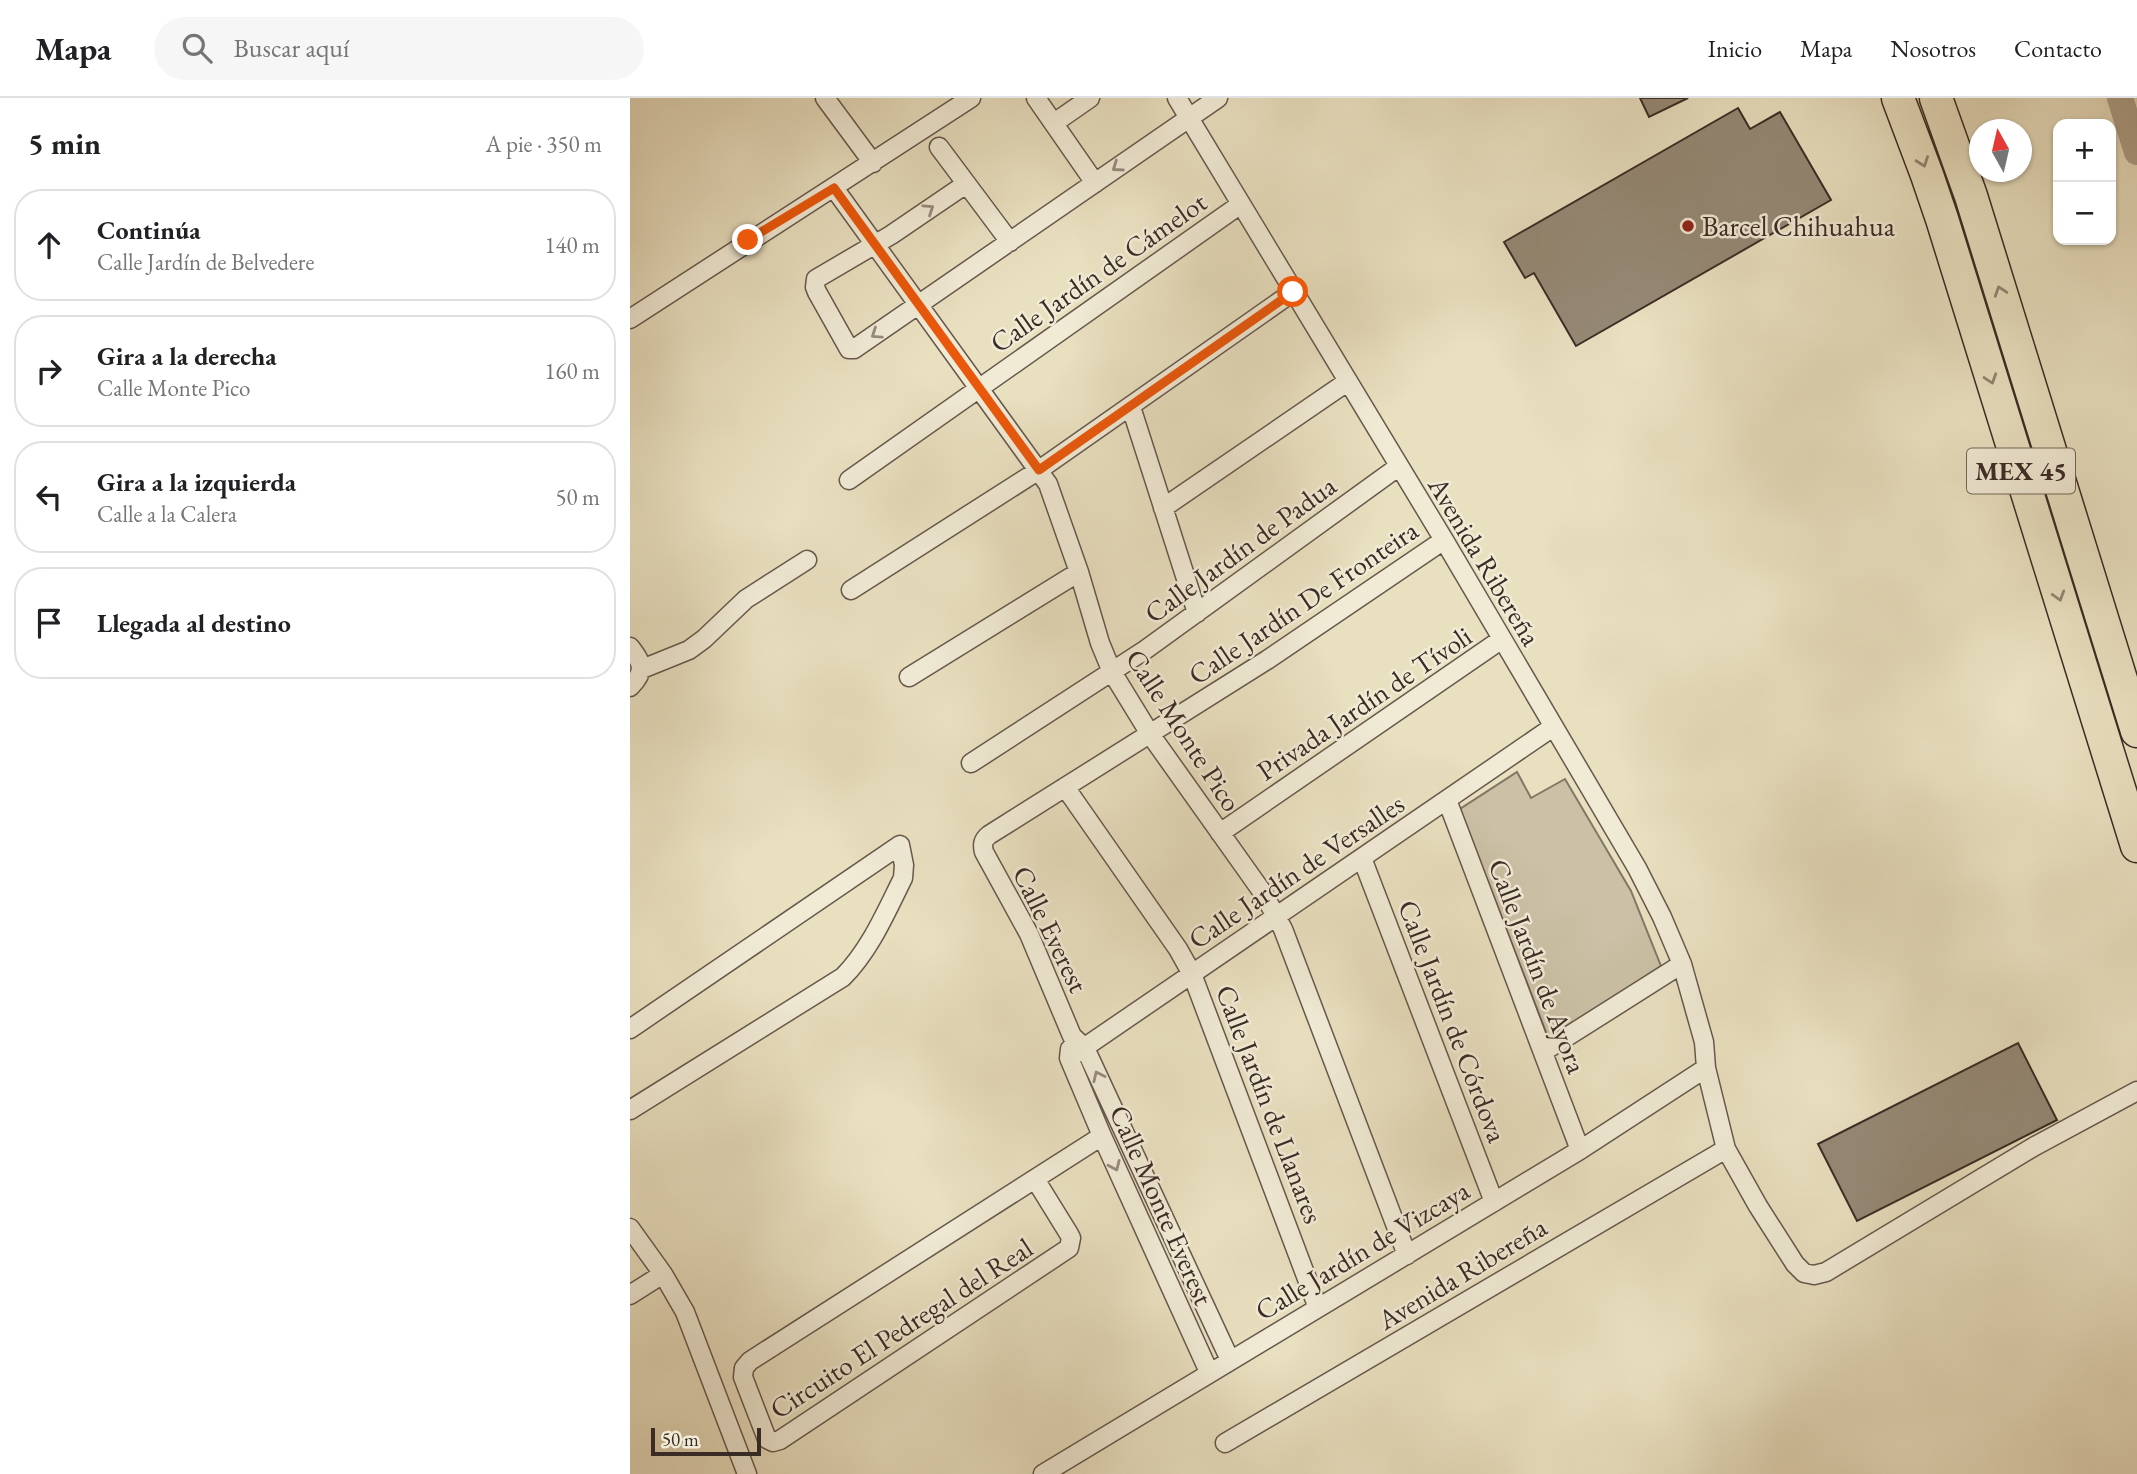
<!DOCTYPE html>
<html lang="es">
<meta charset="utf-8">
<style>
:root{--surface:#fff;--page:#f6f6f6;--text:#202124;--muted:#757577;--line:#e0e0e0}
body{margin:0;font-family:"EB Garamond",serif;background:var(--page);color:var(--text)}
.controls{position:absolute;right:21px;top:21px;display:grid;overflow:hidden;border-radius:14px;box-shadow:0 2px 5px #0004}
.controls button{width:63px;height:63px;display:grid;place-items:center;padding:0;border:0;border-bottom:2px solid var(--line);background:var(--surface);color:var(--text);font:35px sans-serif}
.compass{position:absolute;left:1339px;top:21px;width:63px;height:63px;border-radius:50%;background:var(--surface);box-shadow:0 2px 5px #0004;rotate:352deg}
.scale{position:absolute;left:21px;bottom:18px;width:110px;box-sizing:border-box;padding-left:7px;border:4px solid #3a2b25;border-top:0;font-size:19px;line-height:24px;white-space:nowrap;color:#3a2b25;-webkit-text-stroke:5px #f1ebd6;paint-order:stroke}
.stop{position:absolute;width:21px;height:21px;margin:-16px;border:5px solid #ea580c;border-radius:50%;background:#fff}
.stop.end{background:#ea580c;border-color:#fff;box-shadow:0 2px 7px #0008}
.list{margin:0;padding:0;list-style:none}
h2{display:flex;justify-content:space-between;align-items:center;height:91px;margin:0;padding:0 28px;font-size:30px}
h2 small{font-size:23px;font-weight:400;color:var(--muted)}
.list li{display:grid;grid-template-columns:46px 1fr auto;gap:21px;align-items:center;box-sizing:border-box;height:112px;margin:0 14px 14px;padding:0 14px;border:2px solid var(--line);border-radius:28px}
.list b{display:block;font-size:26px;white-space:nowrap}
.list p{margin:0;font-size:23px;white-space:nowrap;color:var(--muted)}
.list em{font-size:23px;font-style:normal;color:var(--muted)}
.icon{flex:none;width:38px;height:38px;fill:none;stroke:currentColor;stroke-width:2;stroke-linecap:round;stroke-linejoin:round}
.map{position:relative;flex:none;width:1507px;height:1376px;overflow:hidden}
header{display:flex;align-items:center;gap:42px;box-sizing:border-box;height:98px;padding:0 35px;background:var(--surface);border-bottom:2px solid var(--line)}
header strong{font-size:33px}
nav{display:flex;gap:38px;margin-inline-start:auto;font-size:24px}
.search{width:490px;height:63px;background:var(--page);display:flex;align-items:center;gap:18px;box-sizing:border-box;padding:0 24px;border-radius:38px;color:var(--muted);font-size:26px}
main{display:flex}
aside{flex:1;background:var(--surface)}
.map>svg:first-child{display:block}
.green{fill:#cbc1a6;stroke:#827666;stroke-width:2}
.lines{fill:none;stroke-linecap:round;stroke-linejoin:round}
.river{stroke:#aea28b;stroke-width:26}
.building{fill:#958976;stroke:#3a2b25;stroke-width:2}
.street-casing{stroke:#66584c;stroke-width:21}
.highway-casing{stroke:#3a2b25;stroke-width:35}
.street{stroke:#f1ebd6;stroke-width:18}
.highway{stroke:#e9e0c0;stroke-width:32}
.oneway{stroke:#928672}
.oneway2{stroke:#968b7e}
.route{stroke:#ea580c;stroke-width:9}
.poi-dot{fill:#8f2418;stroke:#f1ebd6;stroke-width:2.5}
.labels{text-anchor:middle;dominant-baseline:central;stroke-width:5;stroke-linejoin:round;paint-order:stroke}
.shield{fill:#f1ebd6;stroke:#71655a;stroke-width:2}
.shield-label{font-size:26px;font-weight:bold;fill:#3a2b25}
.poi-label{font-size:28px;fill:#3a2b25;stroke:#f1ebd6;text-anchor:start}
.street-label{font-size:28px;fill:#3a2b25;stroke:#f1ebd6}
</style>
<header>
<strong>Mapa</strong>
<div class="search"><svg class="icon" aria-label="search" viewBox="0 0 24 24"><circle cx="10" cy="10" r="6"/><path d="M15 15l6 6"/></svg>Buscar aquí</div>
<nav><a>Inicio</a><a>Mapa</a><a>Nosotros</a><a>Contacto</a></nav>
</header>
<main>
<aside>
<h2>5 min<small>A pie · 350 m</small></h2>
<ul class="list">
<li><svg class="icon" aria-label="ahead" viewBox="0 0 24 24"><path d="M12 20V5M6 11l6-6 6 6"/></svg><div><b>Continúa</b><p>Calle Jardín de Belvedere</p></div><em>140 m</em></li>
<li><svg class="icon" aria-label="right" viewBox="0 0 24 24"><path d="M7 20v-9h11M14 6l5 5-5 5"/></svg><div><b>Gira a la derecha</b><p>Calle Monte Pico</p></div><em>160 m</em></li>
<li><svg class="icon" aria-label="left" viewBox="0 0 24 24"><path d="M17 20v-9H6M10 6l-5 5 5 5"/></svg><div><b>Gira a la izquierda</b><p>Calle a la Calera</p></div><em>50 m</em></li>
<li><svg class="icon" aria-label="arrive" viewBox="0 0 24 24"><path d="M6 21V4h12l-3 4 3 4H6"/></svg><div><b>Llegada al destino</b></div></li>
</ul>
</aside>
<div class="map">
<svg width="1507" height="1376" viewBox="0 0 1507 1376">
<rect width="100%" height="100%" fill="#e9e0c0"/>
<filter id="stains"><feTurbulence type="fractalNoise" baseFrequency=".00286" numOctaves="4"/><feColorMatrix values="0 0 0 0 .2 0 0 0 0 .09 0 0 0 0 .02 0 0 0 .5 -.17"/></filter>
<radialGradient id="worn" r=".72"><stop offset=".6" stop-color="#630" stop-opacity="0"/><stop offset="1" stop-color="#630" stop-opacity=".3"/></radialGradient>
<path class="green" d="M887 674 901 700 935 681 1001 793 1031 868 919 942 830 711Z"/>
<g class="lines">
<path class="river" d="M1490 0 1507 54"/>
</g>
<path class="building" d="M1010 0H1058L1019 19Z
M1108 10 1120 31 1150 14 1201 102 946 248 904 175 895 180 874 144Z
M1388 945 1427 1022 1227 1123 1188 1046Z"/>
<g class="lines">
<g class="street-casing">
<path id="street" d="M195 0 243 65
M406 0 465 85
M547 0 814 442 1007 770 1032 819 1052 866 1074 944 1076 970 1096 1051 1128 1108 1165 1166 1174 1175 1184 1177 1196 1174 1405 1048 1507 993
M424 25 460 0
M309 49 380 144
M336 86 261 137 186 181 185 189 187 194 219 251H224L588 0
M204 90 418 386 449 474 470 545 482 574 520 636 633 795 653 831 777 1157
M0 221 341 0
M501 309 567 515
M219 382 611 106
M533 410 717 284
M221 492 409 372 663 194
M0 549C13 566 16 573 0 589
M12 571 59 552 74 541 116 501 177 462
M279 579 449 474
M341 665 515 552 768 369
M435 689 548 851 562 876 688 1210
M817 702 950 1052
M590 735 872 541
M732 760 864 1104
M0 931 270 747 274 767 273 780C256 814 240 852 213 879L0 1012
M440 951 439 960 472 1038 579 1274
M913 954 1052 866
M439 960 923 629
M405 1081 439 1136 441 1140 439 1150 150 1342 143 1344 137 1341 113 1279 114 1270 120 1263 472 1038
M0 1130 33 1176 55 1214 117 1376
M0 1197 33 1176
M600 1262 455 950 442 938 399 836 354 754C352 746 353 742 359 737L637 562 814 442
M595 1345 1096 1051
M413 1376 950 1052 1076 970"/>
</g>
<g class="highway-casing">
<path id="highway" d="M1268 0 1297 77 1312 121 1507 748
M1306 0 1341 98 1507 633"/>
</g>
<use href="#street" class="street"/>
<use href="#highway" class="highway"/>
</g>
<defs><path id="oneway-chevron" d="M-2-3.5L2.5 0L-2 3.5" fill="none" stroke-width="1.6" stroke-linecap="round" stroke-linejoin="round" transform="scale(1.75)"/></defs>
<g class="oneway">
<use href="#oneway-chevron" transform="translate(1293 64) rotate(70)"/>
<use href="#oneway-chevron" transform="translate(1370 193) rotate(-108)"/>
<use href="#oneway-chevron" transform="translate(1361 281) rotate(72)"/>
<use href="#oneway-chevron" transform="translate(1429 498) rotate(73)"/>
</g>
<g class="oneway2">
<use href="#oneway-chevron" transform="translate(487 69) rotate(145)"/>
<use href="#oneway-chevron" transform="translate(299 111) rotate(-34)"/>
<use href="#oneway-chevron" transform="translate(246 236) rotate(146)"/>
<use href="#oneway-chevron" transform="translate(468 978) rotate(-115)"/>
<use href="#oneway-chevron" transform="translate(485 1068) rotate(66)"/>
</g>
<g class="lines">
<path class="route" d="M118 142 204 90 409 372 663 194"/>
</g>
<circle class="poi-dot" cx="1058" cy="128" r="7"/>
<g class="labels">
<rect class="shield" x="1337" y="350.5" width="108" height="45" rx="5"/>
<g class="shield-label">
<text x="1391" y="373">MEX 45</text>
</g>
<g class="poi-label">
<text x="1072" y="128">Barcel Chihuahua</text>
</g>
<g class="street-label">
<text transform="translate(468 174) rotate(-35)">Calle Jardín de Cámelot</text>
<text transform="translate(610 451) rotate(-36)">Calle Jardín de Padua</text>
<text transform="translate(855 463) rotate(59)">Avenida Ribereña</text>
<text transform="translate(673 504) rotate(-34)">Calle Jardín De Fronteira</text>
<text transform="translate(734 605) rotate(-34)">Privada Jardín de Tívoli</text>
<text transform="translate(554 632) rotate(57)">Calle Monte Pico</text>
<text transform="translate(666 773) rotate(-34)">Calle Jardín de Versalles</text>
<text transform="translate(421 831) rotate(64)">Calle Everest</text>
<text transform="translate(908 868) rotate(69)">Calle Jardín de Ayora</text>
<text transform="translate(823 923) rotate(69)">Calle Jardín de Córdova</text>
<text transform="translate(640 1006) rotate(69)">Calle Jardín de Llanares</text>
<text transform="translate(532 1107) rotate(66)">Calle Monte Everest</text>
<text transform="translate(732 1152) rotate(-31)">Calle Jardín de Vizcaya</text>
<text transform="translate(832 1175) rotate(-31)">Avenida Ribereña</text>
<text transform="translate(271 1230) rotate(-33)">Circuito El Pedregal del Real</text>
</g>
</g>
<rect width="100%" height="100%" filter="url(#stains)"/>
<rect width="100%" height="100%" fill="url(#worn)"/>
</svg>
<div class="controls">
<button>+</button>
<button>−</button>
</div>
<svg class="compass" viewBox="-18 -18 36 36"><path d="M0-13l5 13h-10z" fill="#e53935"/><path d="M0 13l5-13h-10z" fill="#757577"/></svg>
<div class="scale">50 m</div>
<div class="stop" style="left:663px;top:194px"></div>
<div class="stop end" style="left:118px;top:142px"></div>
</div>
</main>
